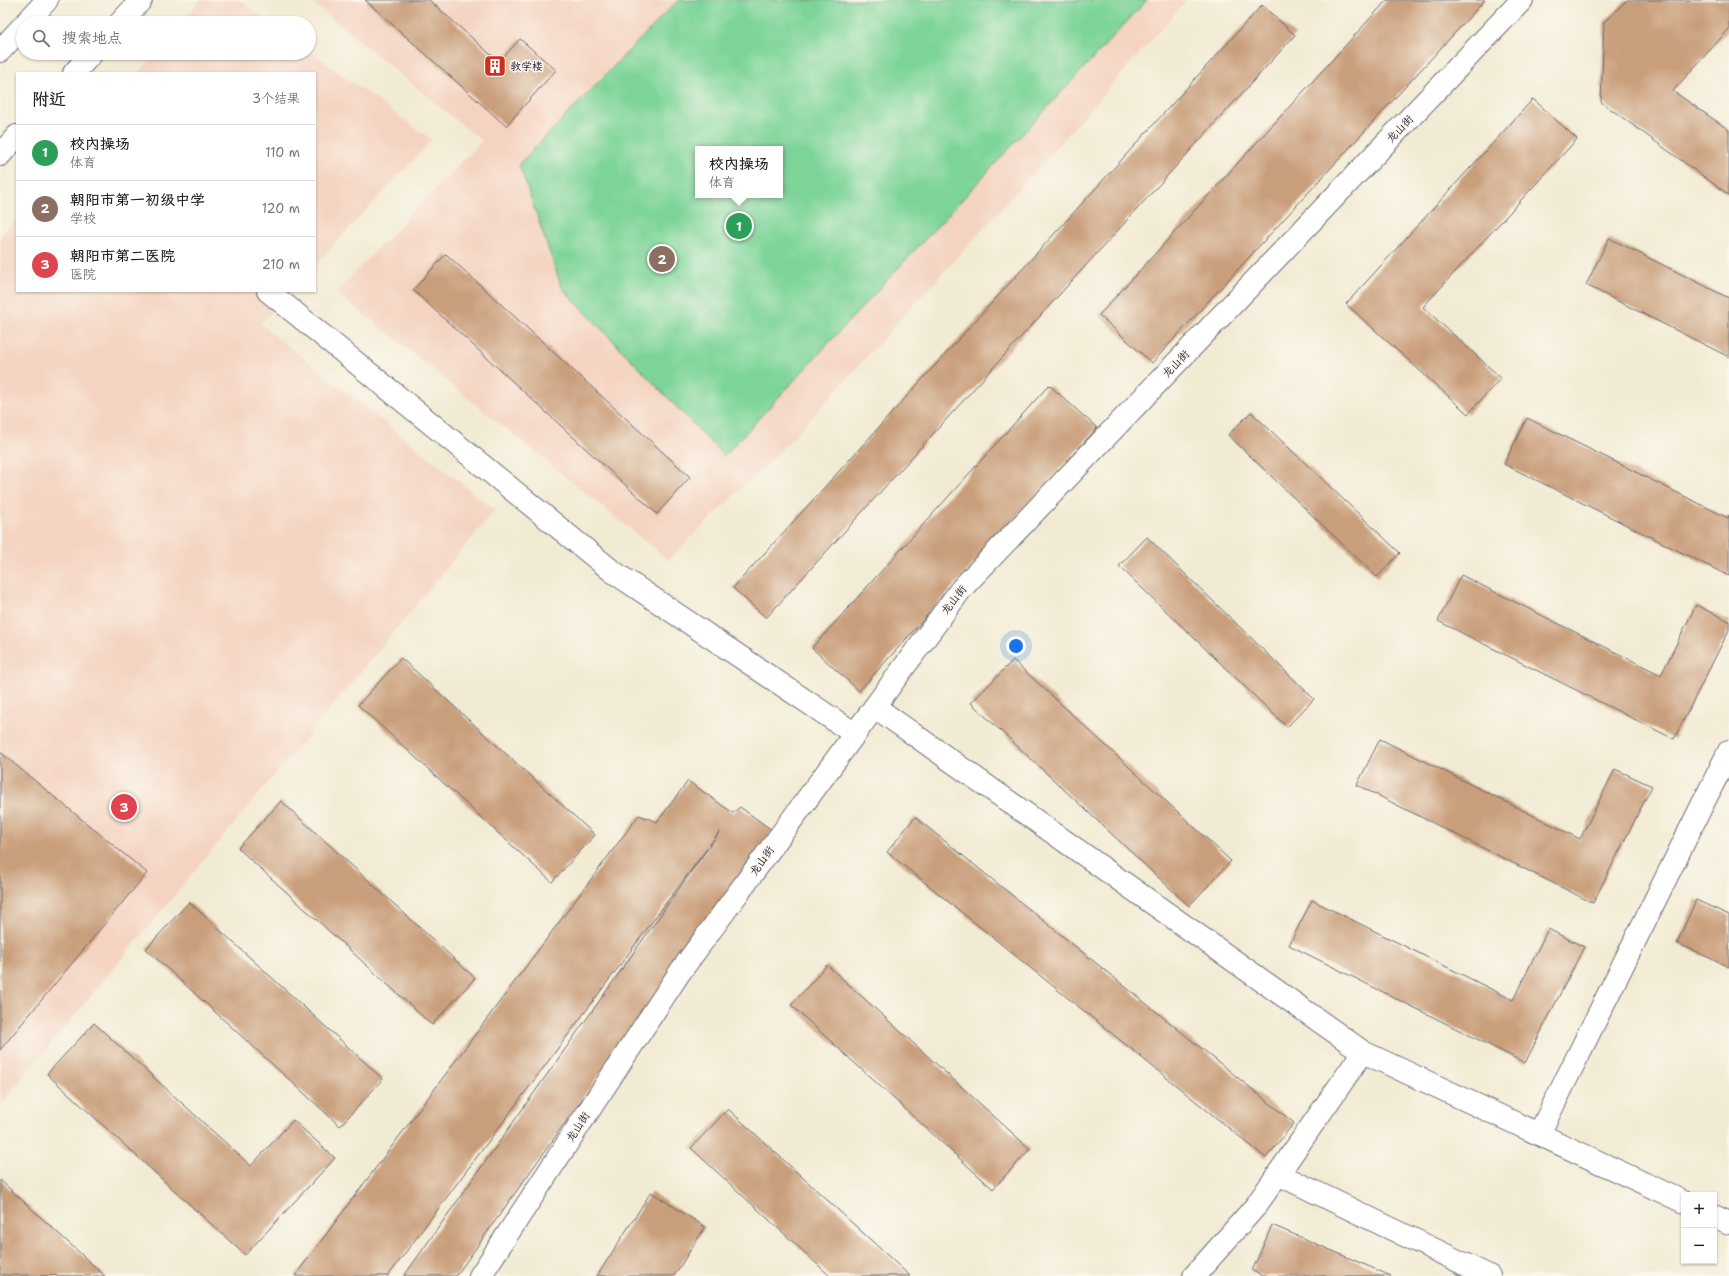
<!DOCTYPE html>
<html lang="zh">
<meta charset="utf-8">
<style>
:root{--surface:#fff;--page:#f6f6f6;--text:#222;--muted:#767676;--line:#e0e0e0;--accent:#c8321e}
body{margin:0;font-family:"Shantell Sans","LXGW WenKai TC",sans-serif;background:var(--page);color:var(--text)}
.controls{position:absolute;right:12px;bottom:12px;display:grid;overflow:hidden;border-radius:0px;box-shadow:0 1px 3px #0004}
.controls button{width:36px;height:36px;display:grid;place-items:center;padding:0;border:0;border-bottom:1px solid var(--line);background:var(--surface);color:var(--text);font:20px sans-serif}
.you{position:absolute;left:1016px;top:646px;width:14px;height:14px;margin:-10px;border:3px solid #fff;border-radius:50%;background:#1a73e8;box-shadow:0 0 0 6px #1a73e833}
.badge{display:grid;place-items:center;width:26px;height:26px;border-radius:50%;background:var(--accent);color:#fff;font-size:13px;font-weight:700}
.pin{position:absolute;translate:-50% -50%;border:2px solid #fff;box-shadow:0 1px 4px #0006}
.popup{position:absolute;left:695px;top:146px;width:88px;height:52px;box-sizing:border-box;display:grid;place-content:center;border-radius:0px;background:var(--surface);filter:drop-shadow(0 1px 3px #0005);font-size:13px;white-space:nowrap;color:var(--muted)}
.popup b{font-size:15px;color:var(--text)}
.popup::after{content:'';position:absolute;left:50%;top:100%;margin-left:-8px;border:8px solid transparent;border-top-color:var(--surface)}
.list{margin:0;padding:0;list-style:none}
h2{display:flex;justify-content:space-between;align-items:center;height:52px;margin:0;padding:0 16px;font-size:17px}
h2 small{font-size:13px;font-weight:400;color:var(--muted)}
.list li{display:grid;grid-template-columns:26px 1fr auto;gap:12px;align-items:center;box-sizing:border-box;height:56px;padding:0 16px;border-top:1px solid var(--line)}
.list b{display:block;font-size:15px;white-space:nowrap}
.list p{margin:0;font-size:13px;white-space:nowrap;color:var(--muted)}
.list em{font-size:13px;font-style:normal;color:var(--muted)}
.icon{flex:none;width:22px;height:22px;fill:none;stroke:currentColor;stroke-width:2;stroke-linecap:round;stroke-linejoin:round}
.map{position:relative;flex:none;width:1729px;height:1276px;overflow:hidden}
.search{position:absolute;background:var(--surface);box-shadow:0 1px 3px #0004;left:16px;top:16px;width:300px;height:44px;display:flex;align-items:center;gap:10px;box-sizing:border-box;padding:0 14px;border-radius:22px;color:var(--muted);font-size:15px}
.panel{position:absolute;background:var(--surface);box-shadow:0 1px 3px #0004;left:16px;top:72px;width:300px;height:220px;border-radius:0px}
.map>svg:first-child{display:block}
.built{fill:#f4d3c1;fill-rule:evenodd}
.green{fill:#7bd499;stroke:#4e7b6a;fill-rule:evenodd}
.building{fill:#c99e7a}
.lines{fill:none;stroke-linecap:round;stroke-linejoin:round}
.street-casing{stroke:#6b6871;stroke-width:24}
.secondary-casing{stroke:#6b6871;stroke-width:24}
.primary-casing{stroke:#6b6871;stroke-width:24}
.street{stroke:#fff;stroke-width:22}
.secondary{stroke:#fff;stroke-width:22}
.primary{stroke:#fff;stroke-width:22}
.labels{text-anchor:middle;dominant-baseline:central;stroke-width:3;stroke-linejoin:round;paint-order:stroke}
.poi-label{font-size:11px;fill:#22223b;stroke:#fbf7ec;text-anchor:start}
.street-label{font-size:11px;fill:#22223b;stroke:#fbf7ec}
</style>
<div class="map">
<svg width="1729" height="1276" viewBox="0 0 1729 1276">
<rect width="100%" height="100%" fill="#fbf7ec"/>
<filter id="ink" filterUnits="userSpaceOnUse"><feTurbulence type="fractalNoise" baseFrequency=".025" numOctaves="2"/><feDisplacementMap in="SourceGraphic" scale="8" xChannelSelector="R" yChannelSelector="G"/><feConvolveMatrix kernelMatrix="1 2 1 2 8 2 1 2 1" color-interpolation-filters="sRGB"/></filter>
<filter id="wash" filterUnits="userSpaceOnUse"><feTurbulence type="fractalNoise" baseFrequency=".012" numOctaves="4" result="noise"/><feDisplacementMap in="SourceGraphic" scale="16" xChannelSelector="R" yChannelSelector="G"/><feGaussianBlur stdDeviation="0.9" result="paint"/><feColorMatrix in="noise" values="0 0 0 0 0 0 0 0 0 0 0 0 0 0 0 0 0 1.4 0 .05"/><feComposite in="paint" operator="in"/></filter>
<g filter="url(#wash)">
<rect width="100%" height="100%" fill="#f2ebd4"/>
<path class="built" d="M200 0H239L271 23H181Z
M309 0H1187L986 226 787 444 668 560 373 321 335 293 482 141ZM698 149H780V195H698Z
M309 51 432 140 315 265V73H139L156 53H309Z
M17 217V291H291L260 324 495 510 0 1105V237Z"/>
<path class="green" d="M678 0H1147L724 456 562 288 519 164ZM698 149H780V195H698Z"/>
<g id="blocks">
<path class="building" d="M365 0H429L499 62 520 39 556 70 506 126Z
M1387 0H1485L1152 363 1099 315Z
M1627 0H1729V29L1673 91 1729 130V195L1601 102 1604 22Z
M1262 5 1295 35 766 618 733 588Z
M1533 99 1577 139 1423 307 1501 378 1468 414 1346 304Z
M1609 238 1729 298V357L1586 285Z
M446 254 690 477 657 514 413 290Z
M1049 385 1097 428 859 691 812 648Z
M1251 412 1400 553 1377 577 1228 435Z
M1527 418 1728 518 1729 515V576L1504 464Z
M1147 537 1314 699 1287 727 1119 566Z
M1461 575 1661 675 1696 605 1729 621V630L1674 739 1438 621Z
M401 658 595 835 552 882 358 705Z
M1013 660 1231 861 1189 906 971 703Z
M1380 739 1580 839 1615 769 1652 786 1593 903 1357 785Z
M0 752 147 873 0 1050Z
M688 781 733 813 740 807 773 831 456 1276H404L720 831 388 1276H295L639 815 657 822Z
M281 801 475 978 432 1025 238 848Z
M915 817 1294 1123 1266 1158 887 852Z
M1312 900 1513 1000 1548 929 1584 947 1525 1063 1289 945Z
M1696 900 1729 915V967L1677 943Z
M189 902 383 1079 340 1126 146 949Z
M827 965 1030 1149 993 1189 791 1005Z
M94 1023 251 1166 293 1120 335 1158 245 1255 47 1074Z
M728 1109 910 1276H830L691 1148Z
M0 1180 105 1276 0 1275Z
M651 1192 705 1227 674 1276H597Z
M1272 1225 1391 1276H1263L1252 1271Z"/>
</g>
</g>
<g filter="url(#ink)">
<use href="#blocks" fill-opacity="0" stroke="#6b6871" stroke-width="1"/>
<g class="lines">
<g class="street-casing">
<path id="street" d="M268 291 612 571 855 734
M875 707 1363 1052 1684 1202
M1539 1134 1729 751
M1278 1174 1489 1276
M1714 1216 1729 1223
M1194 1276 1255 1207 1363 1052"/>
</g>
<g class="secondary-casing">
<path id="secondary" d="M480 1276 680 972 962 588 1522 0"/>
</g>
<g class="primary-casing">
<path id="primary" d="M26 23 47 0
M120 23 141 0
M0 51 23 26
M74 73 92 53
M0 155 17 136"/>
</g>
<use href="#street" class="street"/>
<use href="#secondary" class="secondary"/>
<use href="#primary" class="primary"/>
</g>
</g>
<defs>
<g id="building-square" transform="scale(1.15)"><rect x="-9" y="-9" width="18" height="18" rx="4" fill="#c8321e" stroke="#fbf7ec"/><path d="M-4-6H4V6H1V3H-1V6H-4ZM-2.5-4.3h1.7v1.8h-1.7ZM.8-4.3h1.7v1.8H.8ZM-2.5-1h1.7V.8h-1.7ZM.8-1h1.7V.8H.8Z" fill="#fff"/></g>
</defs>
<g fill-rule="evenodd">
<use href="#building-square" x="495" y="66"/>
</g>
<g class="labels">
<g class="poi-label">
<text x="510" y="66">教学楼</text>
</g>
<g class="street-label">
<text transform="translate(1400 129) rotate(-46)">龙山街</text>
<text transform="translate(1176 364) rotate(-46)">龙山街</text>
<text transform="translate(954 600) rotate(-52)">龙山街</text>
<text transform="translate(762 861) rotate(-54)">龙山街</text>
<text transform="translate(578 1127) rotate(-57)">龙山街</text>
</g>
</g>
</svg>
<div class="controls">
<button>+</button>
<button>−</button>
</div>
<div class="you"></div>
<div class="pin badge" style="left:739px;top:226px;background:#2e9e5b">1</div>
<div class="popup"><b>校内操场</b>体育</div>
<div class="pin badge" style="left:662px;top:259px;background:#8d6e63">2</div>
<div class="pin badge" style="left:124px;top:807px;background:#e0444e">3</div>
<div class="search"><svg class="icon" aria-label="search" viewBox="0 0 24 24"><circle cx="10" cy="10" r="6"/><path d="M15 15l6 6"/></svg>搜索地点</div>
<section class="panel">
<h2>附近<small>3个结果</small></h2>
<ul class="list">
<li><span class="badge" style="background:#2e9e5b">1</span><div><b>校内操场</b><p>体育</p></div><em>110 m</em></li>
<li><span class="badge" style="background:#8d6e63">2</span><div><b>朝阳市第一初级中学</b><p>学校</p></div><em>120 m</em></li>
<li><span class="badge" style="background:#e0444e">3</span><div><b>朝阳市第二医院</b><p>医院</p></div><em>210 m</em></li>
</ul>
</section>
</div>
